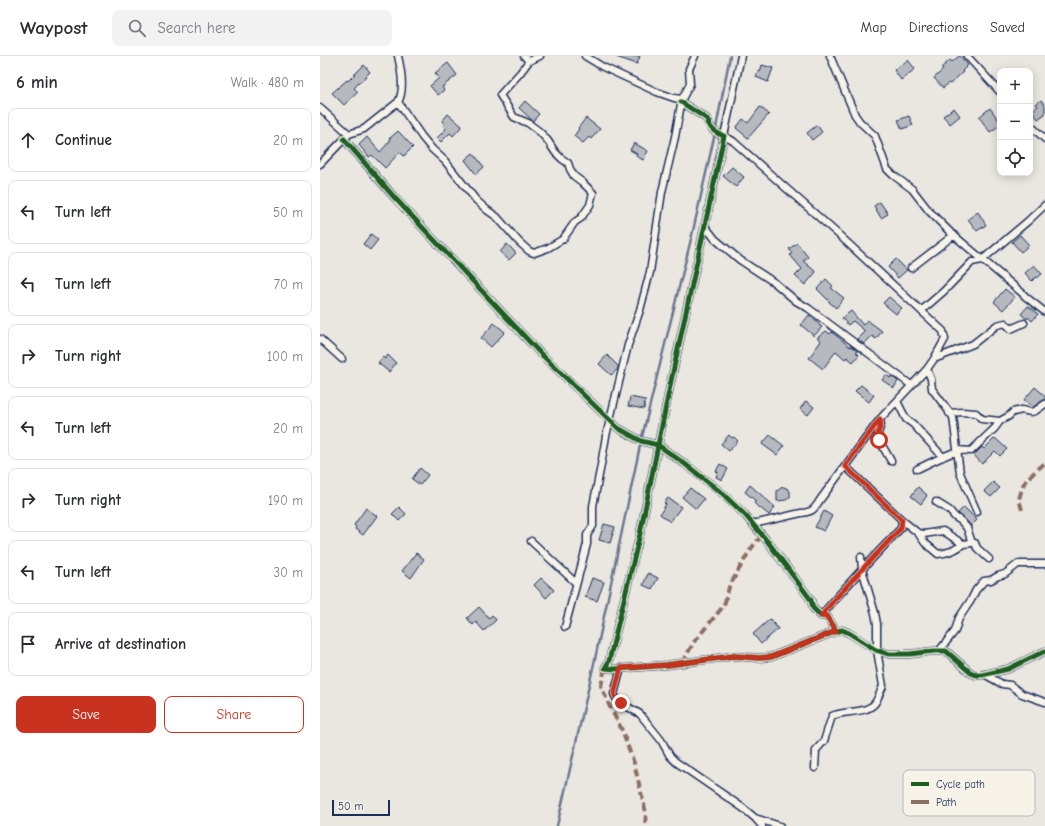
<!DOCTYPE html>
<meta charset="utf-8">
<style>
:root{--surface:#fff;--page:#f2f2f3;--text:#2b2b33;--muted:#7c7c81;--line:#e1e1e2;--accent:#c8321e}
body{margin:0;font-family:"Comic Neue",sans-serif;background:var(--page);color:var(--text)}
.controls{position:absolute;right:12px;top:12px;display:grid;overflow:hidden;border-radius:8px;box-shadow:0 2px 10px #0003}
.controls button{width:36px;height:36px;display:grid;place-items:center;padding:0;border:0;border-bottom:1px solid var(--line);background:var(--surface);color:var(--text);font:20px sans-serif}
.scale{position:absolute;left:12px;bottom:10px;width:58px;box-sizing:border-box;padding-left:4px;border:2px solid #1b2f5e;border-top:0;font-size:11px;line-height:14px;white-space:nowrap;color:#1b2f5e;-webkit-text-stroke:3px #f7f3e8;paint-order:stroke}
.stop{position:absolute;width:12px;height:12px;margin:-9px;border:3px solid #c8321e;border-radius:50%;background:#fff}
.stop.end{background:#c8321e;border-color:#fff;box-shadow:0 1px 4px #0008}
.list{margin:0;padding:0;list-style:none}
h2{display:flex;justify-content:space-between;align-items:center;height:52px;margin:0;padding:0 16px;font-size:17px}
h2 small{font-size:13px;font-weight:400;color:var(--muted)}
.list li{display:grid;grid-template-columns:26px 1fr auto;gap:12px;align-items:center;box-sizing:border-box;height:64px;margin:0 8px 8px;padding:0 8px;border:1px solid var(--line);border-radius:8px}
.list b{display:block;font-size:15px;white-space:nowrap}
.list em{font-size:13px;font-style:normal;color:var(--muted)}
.actions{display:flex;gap:8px;padding:12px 16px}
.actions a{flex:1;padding:9px 0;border:1px solid var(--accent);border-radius:8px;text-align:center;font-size:14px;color:var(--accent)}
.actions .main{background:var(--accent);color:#fff}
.icon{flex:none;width:22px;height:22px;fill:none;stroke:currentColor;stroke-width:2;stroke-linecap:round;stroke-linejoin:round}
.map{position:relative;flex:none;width:725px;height:770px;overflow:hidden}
header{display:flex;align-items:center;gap:24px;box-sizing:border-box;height:56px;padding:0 20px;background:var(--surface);border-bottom:1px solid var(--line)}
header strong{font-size:19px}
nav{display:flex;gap:22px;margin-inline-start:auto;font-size:14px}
.search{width:280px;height:36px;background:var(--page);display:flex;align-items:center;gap:10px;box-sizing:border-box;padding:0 14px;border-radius:8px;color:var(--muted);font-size:15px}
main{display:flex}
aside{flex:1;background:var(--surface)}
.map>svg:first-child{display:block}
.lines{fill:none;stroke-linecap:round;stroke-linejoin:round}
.stream{stroke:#6d7892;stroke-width:2.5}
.building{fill:#b6babf;stroke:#1b2f5e}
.minor-casing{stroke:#1b2f5e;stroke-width:9}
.minor{stroke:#f7f3e8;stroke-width:6}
.quiet{stroke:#8d6e63;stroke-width:4;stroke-dasharray:8 4;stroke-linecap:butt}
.cycleway-casing{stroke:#f7f3e8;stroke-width:8}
.cycleway{stroke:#1b5e20;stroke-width:5}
.route{stroke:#c8321e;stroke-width:5}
.key{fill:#f7f3e8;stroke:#b5b8bf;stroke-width:1}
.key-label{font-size:11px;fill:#1b2f5e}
</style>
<header>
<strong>Waypost</strong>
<div class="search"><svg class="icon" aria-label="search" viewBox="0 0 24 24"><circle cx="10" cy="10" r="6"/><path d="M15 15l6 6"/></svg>Search here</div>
<nav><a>Map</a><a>Directions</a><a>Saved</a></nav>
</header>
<main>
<aside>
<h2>6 min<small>Walk · 480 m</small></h2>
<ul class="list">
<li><svg class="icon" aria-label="ahead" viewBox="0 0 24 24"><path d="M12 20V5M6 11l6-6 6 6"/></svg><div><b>Continue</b></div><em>20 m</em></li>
<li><svg class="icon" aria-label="left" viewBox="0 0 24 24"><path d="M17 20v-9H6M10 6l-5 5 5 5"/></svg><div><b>Turn left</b></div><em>50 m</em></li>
<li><svg class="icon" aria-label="left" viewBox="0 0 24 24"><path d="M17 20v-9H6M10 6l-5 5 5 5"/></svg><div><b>Turn left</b></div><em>70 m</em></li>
<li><svg class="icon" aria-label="right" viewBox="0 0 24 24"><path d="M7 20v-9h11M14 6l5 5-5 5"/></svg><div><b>Turn right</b></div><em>100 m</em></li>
<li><svg class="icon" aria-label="left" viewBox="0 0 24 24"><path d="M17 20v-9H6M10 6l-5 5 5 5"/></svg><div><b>Turn left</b></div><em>20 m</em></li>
<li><svg class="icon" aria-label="right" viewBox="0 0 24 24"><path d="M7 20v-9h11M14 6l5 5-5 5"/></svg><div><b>Turn right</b></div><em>190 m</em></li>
<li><svg class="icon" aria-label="left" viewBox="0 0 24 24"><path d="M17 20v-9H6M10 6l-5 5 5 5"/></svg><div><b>Turn left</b></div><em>30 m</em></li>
<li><svg class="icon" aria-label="arrive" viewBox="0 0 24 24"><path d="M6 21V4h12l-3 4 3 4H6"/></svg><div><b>Arrive at destination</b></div></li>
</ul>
<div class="actions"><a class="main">Save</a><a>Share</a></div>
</aside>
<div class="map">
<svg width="725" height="770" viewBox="0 0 725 770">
<rect width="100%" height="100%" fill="#eae7e0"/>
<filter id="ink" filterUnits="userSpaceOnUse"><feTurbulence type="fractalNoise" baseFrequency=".025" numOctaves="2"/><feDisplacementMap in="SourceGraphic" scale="8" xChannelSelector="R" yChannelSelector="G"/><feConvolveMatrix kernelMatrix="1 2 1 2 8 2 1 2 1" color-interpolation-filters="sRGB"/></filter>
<g filter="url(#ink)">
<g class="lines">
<path class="stream" d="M237 770 275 603 321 385 373 175 395 77 410 0"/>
</g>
<path class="building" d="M296 0H320L317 8 296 1Z
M639 0H640L648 9 642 15 643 16 630 28 629 27 623 32 614 22 623 14 621 12 630 4 632 6Z
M588 4 595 13 581 24 574 14Z
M128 7 137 19 122 31 124 34 118 39 110 30 119 22 115 17Z
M44 9 50 16 34 32 38 36 24 49 12 37 27 24 28 25Z
M442 9 453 12 448 26 436 21 438 15 440 16Z
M721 44 725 49V58L718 63 712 55 718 50 716 48Z
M205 45 219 58 213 65 199 52Z
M440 51 449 58 428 82 416 72 423 63 428 67Z
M634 52 640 60 630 68 623 60Z
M670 52 680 66V69L670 76 659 61Z
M128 58 142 70 133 80 130 77 121 86 117 82 126 73 123 70 124 68 122 65Z
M589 60 593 69 582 73 578 64Z
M266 62 280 73 271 83 269 81 263 87 254 80 259 73 258 72Z
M497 69 502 76 492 84 487 77Z
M78 75 93 91 84 100 80 96 65 112 52 99 49 101 39 89 47 81 60 96 70 85 69 83Z
M314 87 328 95 323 104 316 100 317 98 310 94Z
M153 97 164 111 156 118 145 104Z
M412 111 424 121 416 131 403 120Z
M560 146 568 158 561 162 554 150Z
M658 156 666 169 657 175 648 163Z
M51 178 58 184 50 194 43 188Z
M700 179 709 189 701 196 692 186Z
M477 187 488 201 483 205 496 216 485 229 475 220 482 213 470 199 472 197 469 193Z
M187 188 196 197 189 204 180 196Z
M576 203 587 214 578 222 568 211Z
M714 209 722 218 717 222 716 221 712 225 705 217Z
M506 223 513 230 511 232 524 242 516 252 509 246V245L497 233Z
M685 233 695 241 683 254 674 246Z
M569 241 582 252 576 258 563 247Z
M708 250 718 258 712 265 708 261 707 263 701 258Z
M531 255 543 269 547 264 562 275 556 283 552 280 544 288 537 283 545 275 533 265 528 269 522 262Z
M489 259 500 269V270L502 271 494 280 481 269Z
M174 267 185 276 171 291 161 282Z
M506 275 510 278 512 276 530 291 531 290 538 295 536 296 539 299 533 306 527 301 525 303 516 295 503 313 489 302 501 285 497 282Z
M68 299 76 307 69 316 58 307 63 301 65 303Z
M287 299 298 310V313L291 319 279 308Z
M566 319 570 322 571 320 578 325 574 332 562 324Z
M541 329 554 339 549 346 535 335Z
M715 331 725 340V343L713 351 704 344Z
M310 341 325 344 324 353 308 350Z
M486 345 494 351 488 359 480 353Z
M409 379 412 382 414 381 418 385 409 395 401 388Z
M450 379 464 390 457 399 442 388Z
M675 382 687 393 680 400 675 395 662 408 654 399 662 391 664 393Z
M400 408 408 413 402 424 396 421 398 416 396 415Z
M100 412 108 419 100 429 92 423Z
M673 426 680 432 671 441 664 435Z
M430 429 455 451 449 459 439 451V452L434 447 436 445 425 436Z
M464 431 468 433 470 435V441L466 444 457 445V435L461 432Z
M598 431 607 439 606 441 601 448 591 440Z
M370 432 384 443 376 453 362 441Z
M348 442 361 451 350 466 340 458 346 448 344 447Z
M79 451 86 458 79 465 72 458Z
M644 451 657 464 651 470 644 462 638 457Z
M46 452 57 460 43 479 35 473 36 471 34 469Z
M504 455 512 460 504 475 495 471Z
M284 468 295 471 290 487 279 484Z
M96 497 104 503 91 522 82 515Z
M328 517 338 522 332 533 323 529Z
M221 522 234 534 226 542 214 529Z
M272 522 284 526 277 545 265 541Z
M159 551 169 562 172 559 176 564 164 575 156 566 153 569 147 562Z
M450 563 458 573 441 588 433 578Z"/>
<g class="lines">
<g class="minor-casing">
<path id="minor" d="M265 0 283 11 337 36 354 42 362 43
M421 0 404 80 413 85 449 117 519 179 623 275 625 283 614 303 607 313 611 323 612 333 633 361 640 417 657 456
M510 0 535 59 540 66 555 80 567 113 573 119 592 133 609 155 631 177 701 236 706 241 725 256
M647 0 680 36
M209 5 220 0
M78 46 102 81 112 93 125 105 156 144 167 154 177 161 199 186 209 195 214 197 228 192 243 183 255 166 261 162 270 149 273 137 262 126 254 120 250 113 248 107 242 103 235 96 228 85 220 76 208 67 194 61 180 39 200 17 209 5 204 0
M361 46 387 63C390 73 395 77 404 80L393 132 351 325 320 478 289 605 285 612 295 613 347 609 414 600 439 602 451 601 514 576 522 574 529 577 556 594 569 598H590L614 595H626L651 617 656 619H662L688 613 725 595
M0 52 29 78
M710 69 725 83
M24 83 74 141 220 297 298 372 321 385 338 389 365 408 403 438 425 459 448 486 491 544 493 552 501 560H507L516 575
M0 108 29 78 44 73 78 46C85 35 81 13 78 0
M385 170 395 183 420 204 455 227 476 245 488 252 591 329
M591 212 634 179
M601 255 624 235 652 206 662 204 708 165 725 149
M0 283 22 303
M614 303 653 288 677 269 685 267 691 273 704 267
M577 345 586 363 593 368 623 401
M629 357 642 356 656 357 662 363 680 365
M560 363 561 369 558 377 559 384 571 405
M637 394 651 395 675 372 680 365 689 360 693 356 702 354 711 356 715 355 725 348
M525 410 582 464 598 477 604 478 623 475 643 488 652 487H655L657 492 669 503
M597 413C610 407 623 400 637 395
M616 446 629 454 635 461 641 465 647 472 652 487
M433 468 481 457C492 456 494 454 500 444L560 363 607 313
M598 477 605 487 618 498C628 497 636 494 643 488
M211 485 256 527
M501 560C526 529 554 501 581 472L582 464
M245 571 267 488V479L273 470V450L281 409 286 380 308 289 320 254 330 216 342 136 355 81 362 43 370 28 369 13 375 0
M619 595 635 575 639 562 651 544 656 534 664 525 671 524 678 520 685 518 698 508H725
M301 612 294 638 296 642 301 647 320 658 341 684 350 700 356 706 423 752 435 762 442 770
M664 618 682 628 690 629 702 638 725 646
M495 712 496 694 504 685 512 660C524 654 547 658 555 647 558 643 561 634 563 630L557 594V568L555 557 542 513 541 501
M435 762 460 770"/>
</g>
<use href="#minor" class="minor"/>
<path class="quiet" d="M702 454 699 443 703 429 709 421 725 407
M362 607 374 586 401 553 405 546 409 531 430 494 442 479
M285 612 281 630 290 651 301 672 314 707 326 757 325 770"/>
<g class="cycleway-casing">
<path id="cycleway" d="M361 46 387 63C390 73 395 77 404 80L393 132 351 325 320 478 289 605 285 612 295 613 347 609 414 600 439 602 451 601 514 576 522 574 529 577 556 594 569 598H590L614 595H626L651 617 656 619H662L688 613 725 595
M24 83 74 141 220 297 298 372 321 385 338 389 365 408 403 438 425 459 448 486 491 544 493 552 501 560H507L516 575"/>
</g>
<use href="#cycleway" class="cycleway"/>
</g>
</g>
<g class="lines" filter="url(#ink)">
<path class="route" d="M301 647 296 642 294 638 301 612 347 609 414 600 439 602 451 601 516 575 507 560H501C526 529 554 501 581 472L582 464 525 410 560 363 561 369 558 377 559 384"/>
</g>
<rect x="583" y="714" width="132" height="46" rx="6" class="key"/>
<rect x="591" y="726" width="18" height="4" fill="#1b5e20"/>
<rect x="591" y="744" width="18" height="4" fill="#8d6e63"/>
<g class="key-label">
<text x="616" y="732">Cycle path</text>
<text x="616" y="750">Path</text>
</g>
</svg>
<div class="controls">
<button>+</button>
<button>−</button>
<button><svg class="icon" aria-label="locate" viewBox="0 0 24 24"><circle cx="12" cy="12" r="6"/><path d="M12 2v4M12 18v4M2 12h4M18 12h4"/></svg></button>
</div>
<div class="scale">50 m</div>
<div class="stop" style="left:559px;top:384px"></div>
<div class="stop end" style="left:301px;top:647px"></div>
</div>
</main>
